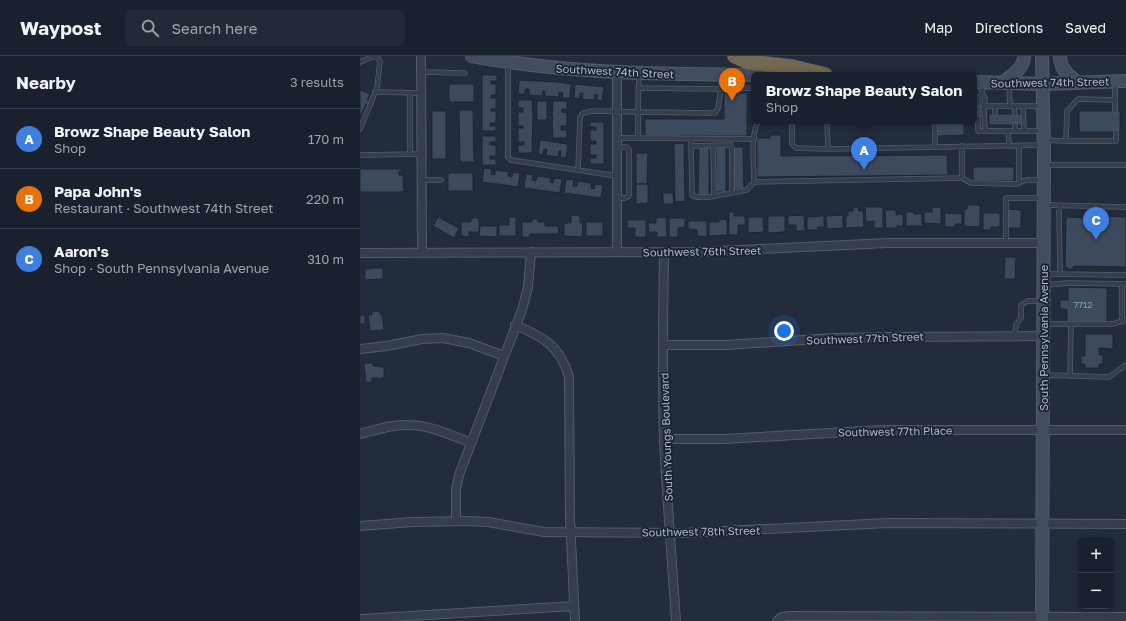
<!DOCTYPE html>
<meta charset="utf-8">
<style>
:root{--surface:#1a212e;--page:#232936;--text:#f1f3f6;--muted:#9fa3aa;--line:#383e4a;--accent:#ea580c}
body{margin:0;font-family:"Golos Text",sans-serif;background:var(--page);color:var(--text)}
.controls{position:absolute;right:12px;bottom:12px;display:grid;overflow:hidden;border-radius:6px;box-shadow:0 2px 6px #0003}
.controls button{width:36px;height:36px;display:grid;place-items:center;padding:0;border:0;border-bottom:1px solid var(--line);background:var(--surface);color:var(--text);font:20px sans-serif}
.you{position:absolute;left:424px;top:275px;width:14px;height:14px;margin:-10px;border:3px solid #fff;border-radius:50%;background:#1a73e8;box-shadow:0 0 0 6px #1a73e833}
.badge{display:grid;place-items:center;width:26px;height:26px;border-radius:50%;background:var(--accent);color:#fff;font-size:13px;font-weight:700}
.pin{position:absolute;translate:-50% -33px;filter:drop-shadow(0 1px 2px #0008)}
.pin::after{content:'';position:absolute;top:21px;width:14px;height:12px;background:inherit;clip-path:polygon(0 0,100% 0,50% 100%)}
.popup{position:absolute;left:391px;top:16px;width:226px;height:52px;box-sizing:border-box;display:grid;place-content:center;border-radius:6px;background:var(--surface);filter:drop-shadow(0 1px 3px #0005);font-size:13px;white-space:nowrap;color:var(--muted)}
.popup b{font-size:15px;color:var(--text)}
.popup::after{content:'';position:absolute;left:50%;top:100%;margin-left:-8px;border:8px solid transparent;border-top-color:var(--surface)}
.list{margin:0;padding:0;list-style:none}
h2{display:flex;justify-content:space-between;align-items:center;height:52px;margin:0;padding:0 16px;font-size:17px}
h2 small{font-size:13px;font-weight:400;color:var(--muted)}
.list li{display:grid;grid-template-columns:26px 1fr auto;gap:12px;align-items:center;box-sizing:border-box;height:60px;padding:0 16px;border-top:1px solid var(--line)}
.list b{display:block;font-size:15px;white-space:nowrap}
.list p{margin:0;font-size:13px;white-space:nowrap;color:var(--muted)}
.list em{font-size:13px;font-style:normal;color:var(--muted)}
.icon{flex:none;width:22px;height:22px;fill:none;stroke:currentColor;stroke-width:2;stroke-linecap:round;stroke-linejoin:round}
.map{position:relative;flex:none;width:766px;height:565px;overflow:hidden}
header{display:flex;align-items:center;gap:24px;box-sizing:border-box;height:56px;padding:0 20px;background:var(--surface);border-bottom:1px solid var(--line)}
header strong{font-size:19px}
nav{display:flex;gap:22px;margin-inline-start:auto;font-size:14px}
.search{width:280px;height:36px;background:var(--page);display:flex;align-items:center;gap:10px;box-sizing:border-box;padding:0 14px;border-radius:6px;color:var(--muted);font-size:15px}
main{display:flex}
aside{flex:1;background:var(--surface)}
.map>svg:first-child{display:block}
.building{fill:#3d4a5d;stroke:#1d2534}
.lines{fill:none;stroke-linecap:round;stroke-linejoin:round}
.service-casing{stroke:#545c6b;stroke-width:5.5}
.minor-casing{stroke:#545c6b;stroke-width:10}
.secondary-casing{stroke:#545c6b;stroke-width:14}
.motorway-casing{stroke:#414958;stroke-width:16}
.service{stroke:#363e4d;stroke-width:4}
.minor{stroke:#363e4d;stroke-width:8}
.secondary{stroke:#434d60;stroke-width:12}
.motorway{stroke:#736852;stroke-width:15}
.labels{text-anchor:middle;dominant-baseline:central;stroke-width:3.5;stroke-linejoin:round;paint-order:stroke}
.number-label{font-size:9px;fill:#949dae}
.street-label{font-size:11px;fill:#b1b9c9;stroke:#1b2332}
</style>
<header>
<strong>Waypost</strong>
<div class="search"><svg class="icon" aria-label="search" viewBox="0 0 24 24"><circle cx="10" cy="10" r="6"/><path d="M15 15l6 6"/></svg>Search here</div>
<nav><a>Map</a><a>Directions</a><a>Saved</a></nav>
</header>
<main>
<aside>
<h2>Nearby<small>3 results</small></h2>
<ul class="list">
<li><span class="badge" style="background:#3f7fe0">A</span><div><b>Browz Shape Beauty Salon</b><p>Shop</p></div><em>170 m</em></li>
<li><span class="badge" style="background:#e8710a">B</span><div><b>Papa John's</b><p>Restaurant · Southwest 74th Street</p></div><em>220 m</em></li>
<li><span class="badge" style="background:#3f7fe0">C</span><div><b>Aaron's</b><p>Shop · South Pennsylvania Avenue</p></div><em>310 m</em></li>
</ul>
</aside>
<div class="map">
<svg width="766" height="565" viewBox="0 0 766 565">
<rect width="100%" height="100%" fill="#222c3d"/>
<path class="building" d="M122 19H137V25H131V28H136V39H131V42H136V53H131V55H136V67H130V70H136V75H122Z
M159 24 196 26 211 28 210 42H202L203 37 199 36V41L185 40V35H183L182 40 169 39V33H165V38H158Z
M89 28H114V46H89Z
M215 28 244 31 242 45 237 44V39L235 38 234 44 222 43 223 37H220V43L214 42Z
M0 34 10 38 7 44 15 47 13 51 6 48 0 61Z
M364 37H387V80H285V63H364Z
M158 44H172L173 59 172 97H158V89H164V86H158V72H163V70H158V56H163V52H158Z
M177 45H187V64H177Z
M193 45H207V53H202V56L207 57V70H201V74H207V82H193L192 66 193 60H192Z
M615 48H622V62H615Z
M99 54H113L114 106H100Z
M72 55H86V103H72Z
M719 55H760V76H719Z
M629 58H662V69H629Z
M577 65H604V79L577 80Z
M230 66H244V108H230V102H236V99H230V88H236V85H230V74H236V71H230Z
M410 79H421V100L587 99 588 119 397 121V82H410Z
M122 80H136V86H130V89H136V100H130V103H136V109H122Z
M180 84 208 88 206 102 200 101 201 95H199L198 101 186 99 187 93H184L183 99 178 98Z
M324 87 325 145 315 146 314 88Z
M339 91H349V139H338Z
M356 91H366V136H356Z
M373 91H383L384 133H374Z
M276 97H288L287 128H276Z
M613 111H654V125H613Z
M124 112 132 113 131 118 135 119V114L149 116 148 120 152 121 153 116 160 117 158 131 122 126Z
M0 113H42V115H39V119H43L44 136H0Z
M88 117H113V135H88Z
M166 118 173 119 172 124 176 125 177 120 191 122 190 126 193 127 194 122 202 123 200 137 164 132Z
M206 123 214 124 213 130H217L218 125 231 127V132L234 133 235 128 243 129 241 142 204 137Z
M276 128H288V147L276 148Z
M303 137H313L314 148H303Z
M607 149H620V171L604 170V153H607Z
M498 151 499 155H503L504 171 486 172V160H488V155H493V152Z
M505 151H523V172H514V165L506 166Z
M572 151 581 152V168L564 167V156H572Z
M647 153 661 154V172H647Z
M525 154H536V159L543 158V170H537V172H526Z
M369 156H374V160H385V169H378V179H369Z
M546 156H554V158H562V170H546Z
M585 157 602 158V168H595V171H585Z
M623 157H640V171H631V174H623Z
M728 157 747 158V160L766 161V211L714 210 711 214 705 211 706 161 728 162Z
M211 159 220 160V167H223L222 181 204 180V167H211Z
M444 159 445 175H436V169H428V160Z
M483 159V172L467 173 466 160Z
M408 160H425V176L408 177Z
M464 160V171H458V174H447V161Z
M78 161 99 172 94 182 73 170Z
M149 161H156V180H139V169H149Z
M306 161 307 181H297V176H289L288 167H296V162Z
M388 161H403L404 176 388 177Z
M111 162H119V176H109V181L101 180V166H111Z
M309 162H325V171L318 172V181H309Z
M172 163H178V166H185V170H198L199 178H170V181H162V166H172Z
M367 163V179L349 180V166H359V164Z
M267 164H286V181H275V172H267Z
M328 165H347V181L337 180V174L328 173Z
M226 166H243V180H226Z
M120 170H137V181L119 180Z
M645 201H656L655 223H644Z
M11 212H23V223L5 224V213H11Z
M708 231 747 232V266H707V253H700V244H708Z
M12 255H19L20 258H22L24 274 10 275 8 259H12Z
M0 259H5V268H0Z
M725 278H753V293L739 292V299H743V308H739V312H725V308H721V300H725Z
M4 307H13V310L24 311V322H12V326L6 327Z"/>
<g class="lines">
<g class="service-casing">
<path id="service" d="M0 6 15 0
M148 7V101L151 104 257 120
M61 16 105 17
M622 27V38L625 42 624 50H650
M649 28 650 50H681
M278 32 361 33 360 20
M15 36 61 37
M755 44V55
M618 48V42L622 38
M624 50 625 75H655
M635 50V58
M654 50 655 58
M663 50 664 75
M618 62V75H625
M399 65C390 76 394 111 394 126L602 122
M432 65V88L436 92 468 93
M467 65 468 93 683 89
M575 65V90
M655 69V75H682
M0 73 17 32 20 5 16 0
M648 75 649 89
M257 82H278V56L355 57 358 52 361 33 394 32
M278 82 394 83
M331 83 332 139 336 141H349L387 134 394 126
M684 84 706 85 707 55 718 43 755 44V27
M706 85H756V76
M353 89 354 140
M659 89V127
M331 90 371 89 372 92V136
M602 90V122L611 127 656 128 666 124H682
M257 91H266L269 93V140L265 142H257
M50 98V37
M0 99 61 98
M684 109H766
M218 114 220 61 223 57 233 55 278 56 279 18
M62 124H81
M684 149 766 151
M699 150 700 218
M646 187V142H683
M686 218 766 219
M762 228V265
M686 229 708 227 766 228
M685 268H753L766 264
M655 280 656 269 661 262V249L668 245H683
M685 319 749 321 766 309
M710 320 711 268"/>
</g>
<g class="minor-casing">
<path id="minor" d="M61 0 62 196
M257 196V17
M304 196C303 259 302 321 304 384 307 444 312 505 316 565
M0 197 337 196 528 187H683
M155 269C184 281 200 290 209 321L210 463 215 565
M303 289H366L474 282 530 281 683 280
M0 293 27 290 62 283 83 282 109 287 144 300
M0 378C16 374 32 368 48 369 70 369 91 379 111 387
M304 383H365L522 374H766
M96 465V434L99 419 162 254 168 231 171 196
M0 470 53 466 107 465 128 466 184 476 323 477 528 467 766 468
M0 563 214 550
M417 565 422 561 429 560 766 561"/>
</g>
<g class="secondary-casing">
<path id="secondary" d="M112 0C207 18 304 18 400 19
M682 0 684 95 682 565
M700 0C700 13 708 19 717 26
M614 26 682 28 766 25
M642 27C651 20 664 13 664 0"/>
</g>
<g class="motorway-casing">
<path id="motorway" d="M375 0 389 6 432 11 465 19"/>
</g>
<use href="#service" class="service"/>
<use href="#minor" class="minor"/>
<use href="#secondary" class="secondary"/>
<use href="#motorway" class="motorway"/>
</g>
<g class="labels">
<g class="number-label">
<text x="723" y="248">7712</text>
</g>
<g class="street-label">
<text transform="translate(255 15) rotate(3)">Southwest 74th Street</text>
<text transform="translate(690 26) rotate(-1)">Southwest 74th Street</text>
<text transform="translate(342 195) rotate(-1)">Southwest 76th Street</text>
<text transform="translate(505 282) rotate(-2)">Southwest 77th Street</text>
<text transform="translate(683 282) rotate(-90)">South Pennsylvania Avenue</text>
<text transform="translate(535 375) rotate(-1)">Southwest 77th Place</text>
<text transform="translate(306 381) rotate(-92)">South Youngs Boulevard</text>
<text transform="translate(341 475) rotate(-1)">Southwest 78th Street</text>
</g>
</g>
</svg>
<div class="controls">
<button>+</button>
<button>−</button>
</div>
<div class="you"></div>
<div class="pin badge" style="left:504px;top:114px;background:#3f7fe0">A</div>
<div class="popup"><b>Browz Shape Beauty Salon</b>Shop</div>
<div class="pin badge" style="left:372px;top:45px;background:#e8710a">B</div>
<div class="pin badge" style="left:736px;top:184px;background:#3f7fe0">C</div>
</div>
</main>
